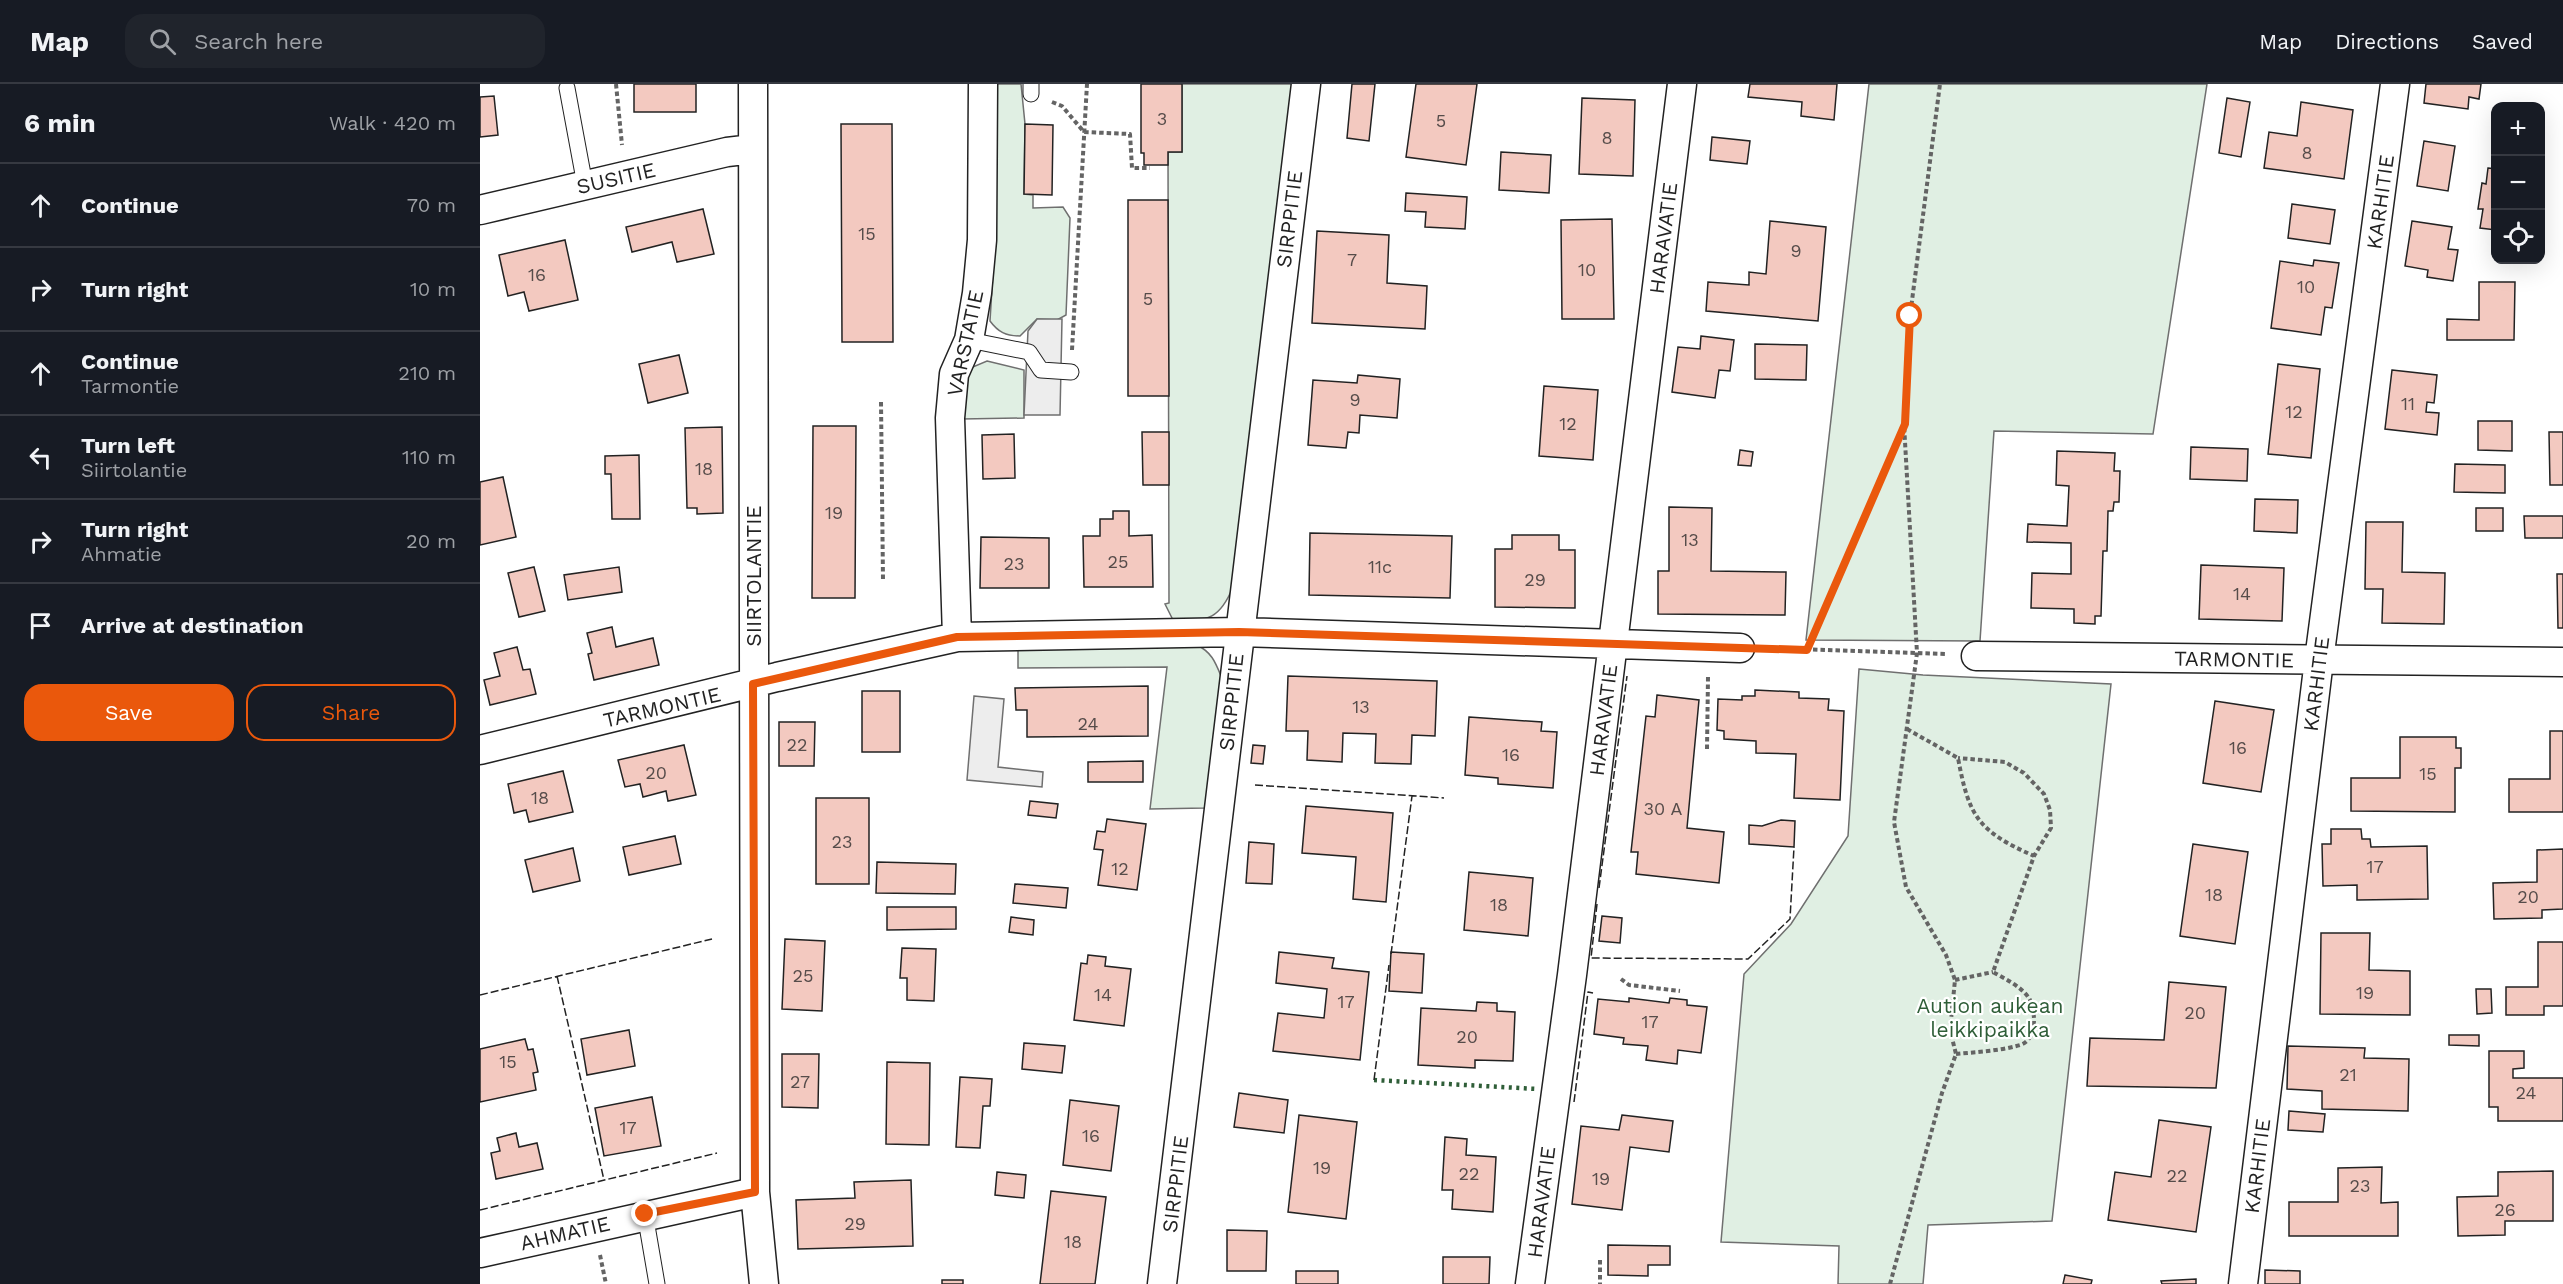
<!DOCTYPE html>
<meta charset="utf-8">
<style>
:root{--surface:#171b24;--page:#20242c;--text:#f1f3f6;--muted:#9ea1a6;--line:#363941;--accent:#ea580c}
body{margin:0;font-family:"Work Sans",sans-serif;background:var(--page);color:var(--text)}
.controls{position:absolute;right:18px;top:18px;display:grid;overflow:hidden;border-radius:12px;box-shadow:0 6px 24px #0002}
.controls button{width:54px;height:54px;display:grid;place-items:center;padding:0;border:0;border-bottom:2px solid var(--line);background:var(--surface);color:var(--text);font:30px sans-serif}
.stop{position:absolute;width:18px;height:18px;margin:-14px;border:4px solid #ea580c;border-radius:50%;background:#fff}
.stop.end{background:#ea580c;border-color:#fff;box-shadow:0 2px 6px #0008}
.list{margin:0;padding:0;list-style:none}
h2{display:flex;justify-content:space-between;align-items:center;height:78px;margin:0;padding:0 24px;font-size:26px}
h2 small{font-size:20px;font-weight:400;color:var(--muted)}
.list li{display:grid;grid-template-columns:39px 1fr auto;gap:18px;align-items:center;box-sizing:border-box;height:84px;padding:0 24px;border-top:2px solid var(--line)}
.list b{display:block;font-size:22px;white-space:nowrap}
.list p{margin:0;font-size:20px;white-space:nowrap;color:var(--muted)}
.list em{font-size:20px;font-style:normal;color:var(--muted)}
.actions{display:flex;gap:12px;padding:18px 24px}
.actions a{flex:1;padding:14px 0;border:2px solid var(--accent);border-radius:18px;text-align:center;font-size:21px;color:var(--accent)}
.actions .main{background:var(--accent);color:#fff}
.icon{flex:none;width:33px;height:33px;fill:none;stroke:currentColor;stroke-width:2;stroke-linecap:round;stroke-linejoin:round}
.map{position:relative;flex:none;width:2083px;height:1200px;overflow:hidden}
header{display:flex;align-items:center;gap:36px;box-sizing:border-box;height:84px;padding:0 30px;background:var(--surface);border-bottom:2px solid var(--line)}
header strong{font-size:28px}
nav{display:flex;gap:33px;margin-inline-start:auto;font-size:21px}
.search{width:420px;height:54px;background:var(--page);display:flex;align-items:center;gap:15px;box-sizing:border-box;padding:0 21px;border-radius:18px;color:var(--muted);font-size:22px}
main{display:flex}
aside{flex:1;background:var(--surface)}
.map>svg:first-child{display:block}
.green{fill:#e0efe3;stroke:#6f6f6f;stroke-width:1.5}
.parking{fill:#ededed;stroke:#6f6f6f;stroke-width:1.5}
.building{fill:#f3c9c0;stroke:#222;stroke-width:1.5}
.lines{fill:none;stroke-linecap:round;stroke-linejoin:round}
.service-casing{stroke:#222;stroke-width:17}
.minor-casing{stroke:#222;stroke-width:31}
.path{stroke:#646464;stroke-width:4;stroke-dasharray:4.5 3;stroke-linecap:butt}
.service{stroke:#fff;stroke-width:15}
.minor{stroke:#fff;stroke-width:28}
.hedge{stroke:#2f5e38;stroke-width:4.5;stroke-dasharray:3 4.5;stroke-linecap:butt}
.fence{stroke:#222;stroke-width:1.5;stroke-dasharray:8 3;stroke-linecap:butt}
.route{stroke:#ea580c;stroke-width:8}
.labels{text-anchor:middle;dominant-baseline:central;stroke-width:4.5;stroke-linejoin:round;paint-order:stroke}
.number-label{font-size:18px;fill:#564c4a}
.street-label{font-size:21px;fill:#222;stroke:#fff}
.park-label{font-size:21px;fill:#2f5e38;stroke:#fff}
</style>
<header>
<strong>Map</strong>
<div class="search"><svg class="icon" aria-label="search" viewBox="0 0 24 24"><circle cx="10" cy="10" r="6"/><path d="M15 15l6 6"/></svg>Search here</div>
<nav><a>Map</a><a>Directions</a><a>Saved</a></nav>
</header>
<main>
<aside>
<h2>6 min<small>Walk · 420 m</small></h2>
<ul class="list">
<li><svg class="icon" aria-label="ahead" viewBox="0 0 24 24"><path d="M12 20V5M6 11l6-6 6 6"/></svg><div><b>Continue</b></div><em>70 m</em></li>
<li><svg class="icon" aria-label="right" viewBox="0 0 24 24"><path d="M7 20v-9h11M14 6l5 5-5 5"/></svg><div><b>Turn right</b></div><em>10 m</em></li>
<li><svg class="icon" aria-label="ahead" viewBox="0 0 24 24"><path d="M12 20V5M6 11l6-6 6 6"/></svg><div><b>Continue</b><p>Tarmontie</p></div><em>210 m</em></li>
<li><svg class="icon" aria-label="left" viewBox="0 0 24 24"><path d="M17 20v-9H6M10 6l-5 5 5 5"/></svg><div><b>Turn left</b><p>Siirtolantie</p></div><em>110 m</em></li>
<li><svg class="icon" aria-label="right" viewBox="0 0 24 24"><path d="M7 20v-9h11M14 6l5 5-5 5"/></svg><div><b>Turn right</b><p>Ahmatie</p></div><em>20 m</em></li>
<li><svg class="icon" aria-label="arrive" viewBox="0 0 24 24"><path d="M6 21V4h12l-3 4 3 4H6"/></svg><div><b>Arrive at destination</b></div></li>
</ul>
<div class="actions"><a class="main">Save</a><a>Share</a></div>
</aside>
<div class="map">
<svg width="2083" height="1200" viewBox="0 0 2083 1200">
<rect width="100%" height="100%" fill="#fff"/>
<path class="green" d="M514 0H541L545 40 544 110 553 111V124L583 123 590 134 586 231 577 236 557 235 540 252C526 252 518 248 510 237L515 156Z
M702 0H815L753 503C739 537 727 536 694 538L685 520 689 519 688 68H702Z
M1389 0H1727L1673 350 1514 347 1500 557 1326 556Z
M507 277 544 286V334L482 335 488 285Z
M717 561C731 568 735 577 741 592L728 721 725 724 670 725 687 583 538 584V567L542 563Z
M1379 585 1443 591 1631 600 1572 1137 1448 1141 1443 1200H1358L1359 1162 1241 1158 1264 890 1311 840 1368 752Z"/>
<path class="parking" d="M557 235H582L580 331H544L548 247Z
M494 612 524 615 518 683 563 688 562 703 487 696Z"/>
<path class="building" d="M154 0H216V28H154Z
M661 0H702V68H688V81H664V69H661Z
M872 0H895L889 57 867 54Z
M936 0H997L986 81 926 73Z
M1270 0H1357L1354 36 1321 32 1322 18 1268 13Z
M1946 0H2001L1999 15 1989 13 1988 25 1944 19Z
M14 12 18 51 0 53V13Z
M1102 14 1155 16 1153 92 1099 90Z
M1747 14 1770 18 1761 73 1739 69Z
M1821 18 1873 26 1864 95 1784 84 1789 48 1817 52Z
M361 40H412L413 258H362Z
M545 40 573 41 572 111 544 110Z
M1232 53 1270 57 1267 80 1230 76Z
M1944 57 1975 62 1968 107 1937 102Z
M1021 68 1071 71 1069 109 1019 106Z
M2008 84 2016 85V146L2000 144 2003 125H1998L2002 99 2006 100Z
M926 109 987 113 985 145 945 143 946 128 925 127Z
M648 116H688L689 312H648Z
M1812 120 1855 126 1850 160 1808 154Z
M223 125 234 170 197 178 192 158 152 168 146 143Z
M1132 135 1134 235H1082L1081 136Z
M1290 137 1346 143 1338 237 1226 227 1228 198 1269 201V188L1286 190Z
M1932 137 1972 143 1968 165 1978 166 1973 197 1947 193 1948 186 1925 182Z
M837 147 909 151 907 199 947 202 945 245 832 239Z
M85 156 98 216 49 227 44 208 28 212 19 171Z
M1834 176 1859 179 1852 224 1845 223 1841 251 1791 244 1800 177 1833 182Z
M1999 198H2035L2034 256H1967V235L1999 236Z
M1221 252 1254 256 1250 287 1239 286 1235 314 1192 308 1198 263 1220 265Z
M1275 260 1327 261 1326 296 1275 295Z
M199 271 208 309 168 319 159 280Z
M1798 280 1840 285 1831 374 1788 370Z
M1912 286 1957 291 1954 319 1947 318 1946 328 1959 329 1957 351 1905 345Z
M878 291 920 295 917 334 880 331 879 349 868 348 866 364 828 361 833 296 877 299Z
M1064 302 1118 306 1113 376 1059 372Z
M1998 337H2032V367L1998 366Z
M333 342H376L375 514H332Z
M242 343 243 429 217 430V424H207L205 344Z
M662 348H689V401H663Z
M2069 348H2083V401H2070Z
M534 350 535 394 503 395 502 351Z
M1711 363 1768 365 1767 397 1710 395Z
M1260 366 1273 368 1271 382 1258 381Z
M1577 367 1635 369 1634 387H1640L1639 418H1634L1633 427H1628L1627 467H1623L1621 532H1615V540L1594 539V525L1551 524 1552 489 1591 490V459L1547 458 1548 440 1587 442 1589 402 1576 401Z
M159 371 160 435H132L131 390H125V372Z
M1975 380 2025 381V409L1974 408Z
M23 393 36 453 0 461V398Z
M1775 415 1818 416 1817 449 1774 447Z
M1189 423 1232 424 1231 487 1306 488 1305 531 1178 530V487H1189Z
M1996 424H2023V447H1996Z
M633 427H649V452L672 451 673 503H604L603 452H620V435H633Z
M2044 432H2083V454H2045Z
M1886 438H1923L1922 488 1965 489 1964 540 1902 539 1903 505H1885Z
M830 449 972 452 970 514 829 511Z
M1032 451H1079V466H1095V524L1015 523V465H1032Z
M501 453 569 454V504H500Z
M1721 481 1804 484 1802 537 1719 535Z
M54 483 65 527 39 533 28 489Z
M139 483 142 508 88 516 84 491Z
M2077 490H2083V544H2078Z
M132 543 136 563 173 554 179 581 114 596 108 570 112 569 107 549Z
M37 563 43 586 50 585 56 610 10 621 4 596 20 592 14 569Z
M808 592 957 597 955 652 932 651 931 680 895 679 896 650 863 649 862 678 827 676 828 647H806Z
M668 602V652L547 653V626H536L535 604Z
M1275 606 1319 608V614L1349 615 1348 626 1364 627 1360 716 1314 714 1316 670 1276 669V657L1244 655V647L1237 646 1238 615 1262 616V612H1275Z
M382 607H420V668H382Z
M1177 611 1219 616 1207 744 1244 748 1239 799 1156 790 1158 768H1151L1166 632 1175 633Z
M1735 617 1794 626 1781 708 1723 699Z
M989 633 1062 638 1061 647 1077 648 1073 704 1018 700V694L985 691Z
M299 638H335L334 682H299Z
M2070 647H2083V728H2029V695H2070Z
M1920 653H1976V664H1981V684H1975V728L1871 727V694H1920Z
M204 661 216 711 188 717 186 707 163 713 160 700 145 703 138 676Z
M773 661 785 662 783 680 771 679Z
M663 677V698H608V678Z
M83 687 93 728 49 738 46 726 34 729 28 700Z
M336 714H389V800H336Z
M550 717 578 720 576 734 548 731Z
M826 722 913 729 906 818 873 815 876 773 822 769Z
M627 735 666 740 657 806 618 801 623 766 614 765 617 747 625 748Z
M1301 736 1315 737 1314 763 1269 760V741L1282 742Z
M1851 745H1881L1882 755H1890L1891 763 1947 762 1948 815 1877 816V801L1843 802 1842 760H1851Z
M195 752 201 780 149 791 143 763Z
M769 758 794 760 792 800 766 799Z
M1713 760 1768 768 1755 860 1700 852Z
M93 764 100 797 53 808 45 776Z
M2083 765V825L2062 826V834L2014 835 2013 799 2057 798V766Z
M397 778 476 780 475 810 396 809Z
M989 788 1053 794 1048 852 984 846Z
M535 800 588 804 586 824 533 819Z
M407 823H476V845L407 846Z
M1122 832 1142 834 1140 859 1119 857Z
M531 833 554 836 553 851 529 848Z
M1841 849H1890L1889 886 1930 887V931L1840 930Z
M305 855 345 857 342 927 302 925Z
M2058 858H2083V922H2064V931H2026V903H2058Z
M422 864 456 865 454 917 427 916V894H420Z
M799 868 854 874 852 884 889 888 880 976 793 967 798 929 844 934 847 905 796 899Z
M911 868 944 870 942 909 909 907Z
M608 871 626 873 625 882 651 885 644 942 594 936 601 879 607 880Z
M1689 898 1746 903 1736 1004 1607 1002 1610 954 1684 956Z
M1996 905H2011L2012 929 1997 930Z
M1149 914 1189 919 1190 914 1207 916V921L1227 923 1221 969 1198 966 1197 980 1166 976 1168 962 1143 960 1144 954 1114 950 1118 915 1149 918Z
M997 918 1017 919V927L1035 928 1033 977 995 976V984L938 981 941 924 996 927Z
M149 946 155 982 107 991 101 955Z
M1969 951H1999V962L1969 961Z
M45 955 48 966 53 965 58 988 53 989 56 1006 0 1018V965Z
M544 959 585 962 582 989 542 985Z
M1808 962 1885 964 1884 974 1929 975 1928 1027 1842 1025V1007L1807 1005Z
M2009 967H2044V984L2033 985V994H2083V1037H2018V1023H2009Z
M302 970H339L338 1024 302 1023Z
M407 978 450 979 449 1061 406 1060Z
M480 993 512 995 510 1022H503L500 1064 476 1063Z
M759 1009 808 1016 804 1049 754 1043Z
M172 1013 181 1062 124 1072 115 1024Z
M590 1016 639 1022 631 1087 583 1081Z
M1809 1027 1845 1030 1843 1048 1808 1046Z
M819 1031 877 1038 866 1135 808 1128Z
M1142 1031 1193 1037 1189 1068 1150 1063 1142 1126 1092 1120 1101 1042 1139 1046Z
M1679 1036 1731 1043 1716 1148 1628 1136 1635 1088 1671 1093Z
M36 1049 39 1063 57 1059 63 1085 16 1095 11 1069 20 1067 17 1054Z
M965 1053 987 1055 986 1071 1016 1073 1013 1128 972 1125 973 1106H962Z
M1902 1083 1901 1119 1918 1118V1152H1809V1118H1858V1084Z
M2073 1087V1137H2025V1151L1978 1152 1977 1113 2018 1112V1088Z
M517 1088 546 1091 544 1114 515 1111Z
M431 1096 433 1162 318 1165 316 1116 375 1114 374 1098Z
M571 1107 626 1113 615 1200H560Z
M747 1146 787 1147 786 1187H747Z
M1128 1161 1190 1162V1181H1168V1192L1128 1191Z
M963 1173H1010L1009 1200H963Z
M1785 1186 1820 1187V1200H1785Z
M816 1187H858V1200H816Z
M1585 1191 1612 1196 1611 1200H1583Z
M1716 1195V1200H1682L1681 1197Z
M462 1196H483V1200H462Z"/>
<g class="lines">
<g class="service-casing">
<path id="service" d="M87 4 105 101
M551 10V0
M489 256 549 268 561 286 591 288
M165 1130 177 1200"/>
</g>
<g class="minor-casing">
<path id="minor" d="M273 0 275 1108 284 1200
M0 126 247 68 273 65
M477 553 470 334 474 290 489 256 497 209 502 156 503 0
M1496 572 2083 578
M0 666 297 593 477 553 759 548 1260 564
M0 1169 275 1108
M682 1200 826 0
M1050 1200 1092 891 1202 0
M1763 1200 1839 576 1915 0"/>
</g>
<path class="path" d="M136 0 142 61
M572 18 582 22 604 48 650 50 652 84H670
M592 266 607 0
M401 318 403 496
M1288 564 1466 570
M1327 566 1424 341
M1427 645 1478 674C1489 733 1498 747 1554 772
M1227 665 1228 593
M1141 895 1149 901 1200 907
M1475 896 1513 888
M1476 970C1496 968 1520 967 1540 961 1557 956 1556 929 1550 916 1543 903 1525 895 1513 888L1554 772 1571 744 1570 726 1564 710 1544 689 1525 678 1478 674
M120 1171 126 1200
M1120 1176V1200
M1410 1200 1462 1009 1476 970 1470 946 1475 896 1466 871 1426 803 1414 738 1437 569 1424 340 1430 232 1460 0"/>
<use href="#service" class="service"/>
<use href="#minor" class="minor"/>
<path class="hedge" d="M894 996 1058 1005"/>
<path class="fence" d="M775 701 964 714
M1119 804 1147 592
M1117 820 1111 874 1268 875 1310 835 1314 763
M911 870 932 712
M77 892 124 1096
M0 911 232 855
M894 996 909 881
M1094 1018 1108 908 1113 909
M0 1126 237 1069"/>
</g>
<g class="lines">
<path class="route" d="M165 1130 275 1108 273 600 477 553 759 548 1327 566 1425 340 1430 232"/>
</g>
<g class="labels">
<g class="number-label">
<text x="682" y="34">3</text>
<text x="961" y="36">5</text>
<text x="1127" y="53">8</text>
<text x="1827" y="68">8</text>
<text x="387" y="149">15</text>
<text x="1316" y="166">9</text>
<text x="872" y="175">7</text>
<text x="1107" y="185">10</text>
<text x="57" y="190">16</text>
<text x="1826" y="202">10</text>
<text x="668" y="214">5</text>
<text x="875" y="315">9</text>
<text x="1928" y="319">11</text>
<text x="1814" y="327">12</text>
<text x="1088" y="339">12</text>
<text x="224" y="384">18</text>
<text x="354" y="428">19</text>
<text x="1210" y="455">13</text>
<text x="638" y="477">25</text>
<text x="534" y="479">23</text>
<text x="900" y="482">11c</text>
<text x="1055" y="495">29</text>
<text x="1762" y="509">14</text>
<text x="881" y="622">13</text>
<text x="608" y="639">24</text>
<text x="317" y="660">22</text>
<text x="1758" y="663">16</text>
<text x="1031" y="670">16</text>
<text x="176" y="688">20</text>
<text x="1948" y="689">15</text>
<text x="60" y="713">18</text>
<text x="1183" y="724">30 A</text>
<text x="362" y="757">23</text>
<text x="1895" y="782">17</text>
<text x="640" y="784">12</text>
<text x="1734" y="810">18</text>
<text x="2048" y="812">20</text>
<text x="1019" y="820">18</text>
<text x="323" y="891">25</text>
<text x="1885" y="908">19</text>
<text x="623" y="910">14</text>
<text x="866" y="917">17</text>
<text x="1715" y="928">20</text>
<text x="1170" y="937">17</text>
<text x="987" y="952">20</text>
<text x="28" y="977">15</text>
<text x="1868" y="990">21</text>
<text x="320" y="997">27</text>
<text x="2046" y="1008">24</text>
<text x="148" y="1043">17</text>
<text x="611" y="1051">16</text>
<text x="842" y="1083">19</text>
<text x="989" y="1089">22</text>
<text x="1697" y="1091">22</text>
<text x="1121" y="1094">19</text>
<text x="1880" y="1101">23</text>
<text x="2025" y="1125">26</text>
<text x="375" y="1139">29</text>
<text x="593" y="1157">18</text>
</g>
<g class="street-label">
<text transform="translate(136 94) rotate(-13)">SUSITIE</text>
<text transform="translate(1900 118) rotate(-82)">KARHITIE</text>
<text transform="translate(809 135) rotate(-83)">SIRPPITIE</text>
<text transform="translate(1183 154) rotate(-83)">HARAVATIE</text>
<text transform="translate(485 259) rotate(-78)">VARSTATIE</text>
<text transform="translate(273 492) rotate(-90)">SIIRTOLANTIE</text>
<text transform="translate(1754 575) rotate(1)">TARMONTIE</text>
<text transform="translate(1836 600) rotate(-83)">KARHITIE</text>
<text transform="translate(751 618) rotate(-84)">SIRPPITIE</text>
<text transform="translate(182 623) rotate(-13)">TARMONTIE</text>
<text transform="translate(1123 636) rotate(-83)">HARAVATIE</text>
<text transform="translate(1777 1082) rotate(-83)">KARHITIE</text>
<text transform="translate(695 1100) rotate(-83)">SIRPPITIE</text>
<text transform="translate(1061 1118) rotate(-83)">HARAVATIE</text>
<text transform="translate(85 1149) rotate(-13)">AHMATIE</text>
</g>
<g class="park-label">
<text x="1510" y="921">Aution aukean<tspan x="1510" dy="24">leikkipaikka</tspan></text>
</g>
</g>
</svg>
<div class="controls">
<button>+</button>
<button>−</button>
<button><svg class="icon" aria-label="locate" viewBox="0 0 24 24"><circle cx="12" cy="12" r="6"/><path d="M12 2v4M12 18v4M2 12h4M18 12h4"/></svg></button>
</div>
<div class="stop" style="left:1430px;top:232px"></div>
<div class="stop end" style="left:165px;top:1130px"></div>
</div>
</main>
